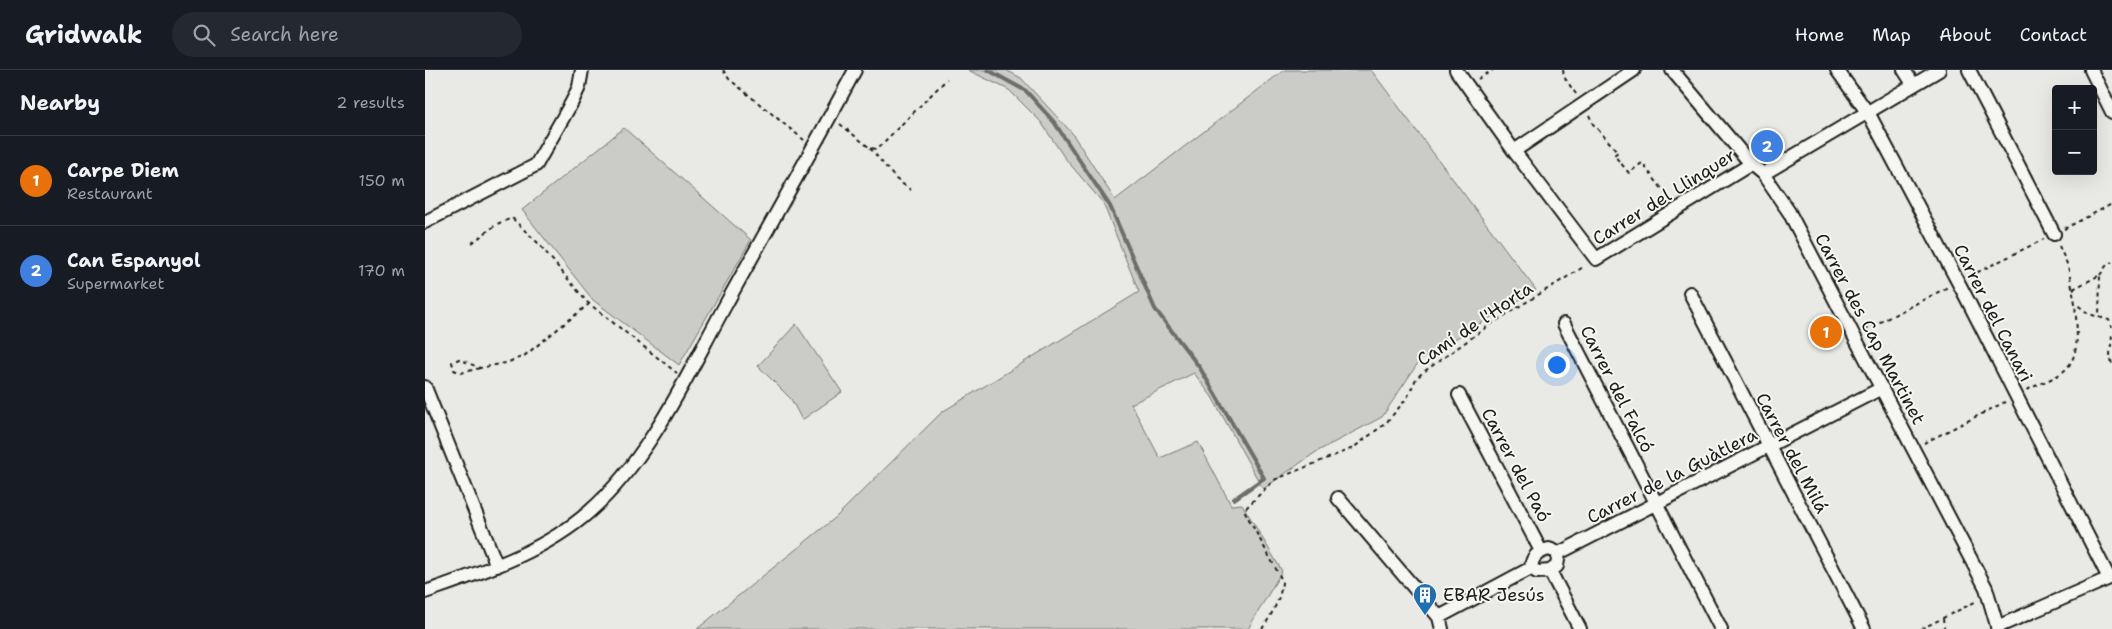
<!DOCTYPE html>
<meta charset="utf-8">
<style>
:root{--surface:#171b24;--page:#242831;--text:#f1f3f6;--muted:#9ea1a6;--line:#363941;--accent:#ea580c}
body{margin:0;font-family:"Shantell Sans",sans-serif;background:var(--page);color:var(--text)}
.controls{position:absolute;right:15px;top:15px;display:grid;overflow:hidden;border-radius:5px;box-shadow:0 5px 20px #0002}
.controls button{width:45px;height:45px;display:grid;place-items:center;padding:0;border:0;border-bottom:1px solid var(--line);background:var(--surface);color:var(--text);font:25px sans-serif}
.you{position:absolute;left:1131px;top:294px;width:18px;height:18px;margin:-12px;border:4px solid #fff;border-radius:50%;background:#1a73e8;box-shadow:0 0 0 8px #1a73e833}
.badge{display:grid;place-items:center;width:32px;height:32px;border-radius:50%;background:var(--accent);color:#fff;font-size:16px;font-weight:700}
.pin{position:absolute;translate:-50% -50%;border:2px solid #fff;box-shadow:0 1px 5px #0006}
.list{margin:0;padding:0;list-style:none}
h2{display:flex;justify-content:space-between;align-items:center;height:65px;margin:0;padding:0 20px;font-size:21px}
h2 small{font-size:16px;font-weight:400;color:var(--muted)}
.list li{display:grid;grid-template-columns:32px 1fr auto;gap:15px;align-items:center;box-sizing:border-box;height:90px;padding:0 20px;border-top:1px solid var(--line)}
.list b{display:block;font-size:19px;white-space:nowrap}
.list p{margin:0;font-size:16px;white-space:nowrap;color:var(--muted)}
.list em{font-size:16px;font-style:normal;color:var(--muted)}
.icon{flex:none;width:28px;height:28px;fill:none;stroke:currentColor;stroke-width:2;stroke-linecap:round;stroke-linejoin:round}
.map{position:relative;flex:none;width:1687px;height:559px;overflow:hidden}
header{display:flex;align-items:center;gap:30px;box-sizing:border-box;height:70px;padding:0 25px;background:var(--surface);border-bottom:1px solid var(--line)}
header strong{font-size:24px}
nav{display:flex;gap:28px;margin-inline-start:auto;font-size:18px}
.search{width:350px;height:45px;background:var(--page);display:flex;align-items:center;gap:12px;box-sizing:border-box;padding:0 18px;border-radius:28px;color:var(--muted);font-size:19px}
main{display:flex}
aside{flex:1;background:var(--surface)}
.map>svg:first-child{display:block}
.green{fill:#cbcbc7;stroke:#747472}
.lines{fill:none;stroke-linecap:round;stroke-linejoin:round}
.stream{stroke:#6d6d6c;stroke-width:4}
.minor-casing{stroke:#1c1c1c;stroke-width:16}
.path{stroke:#1c1c1c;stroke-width:2;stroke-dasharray:4 4;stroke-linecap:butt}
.minor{stroke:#f6f6f2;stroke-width:12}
.labels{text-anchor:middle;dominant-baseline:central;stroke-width:4;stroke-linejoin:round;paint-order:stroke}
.street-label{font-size:18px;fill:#1c1c1c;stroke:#f6f6f2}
.poi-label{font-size:18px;fill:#1c1c1c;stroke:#f6f6f2;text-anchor:start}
</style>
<header>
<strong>Gridwalk</strong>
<div class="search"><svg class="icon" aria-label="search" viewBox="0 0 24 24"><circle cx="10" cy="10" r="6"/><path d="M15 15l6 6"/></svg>Search here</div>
<nav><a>Home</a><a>Map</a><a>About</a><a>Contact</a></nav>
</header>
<main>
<aside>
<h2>Nearby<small>2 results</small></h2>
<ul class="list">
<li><span class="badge" style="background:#e8710a">1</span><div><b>Carpe Diem</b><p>Restaurant</p></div><em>150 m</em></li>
<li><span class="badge" style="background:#3f7fe0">2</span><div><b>Can Espanyol</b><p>Supermarket</p></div><em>170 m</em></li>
</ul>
</aside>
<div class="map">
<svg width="1687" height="559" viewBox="0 0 1687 559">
<rect width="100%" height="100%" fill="#e9e9e5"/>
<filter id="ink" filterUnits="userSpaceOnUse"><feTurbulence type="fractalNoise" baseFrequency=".02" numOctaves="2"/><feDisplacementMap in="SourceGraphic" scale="10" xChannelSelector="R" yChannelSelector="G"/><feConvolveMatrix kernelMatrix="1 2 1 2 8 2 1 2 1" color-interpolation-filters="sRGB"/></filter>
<g filter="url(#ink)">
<path class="green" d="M543 0H581L596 8 647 63 690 130 859 0H946L1111 220 995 290 957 347 891 382 838 419 787 327 769 303 706 334 735 388 773 372 806 435 817 434 857 501 823 559H272L410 448 517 342 714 222 678 133 639 87 616 52 584 20Z
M199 58 326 170 254 295 168 230 97 140Z
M371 254 417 322 377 350 366 329 333 296Z"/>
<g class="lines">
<path class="stream" d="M563 0 601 21 629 52 685 136 730 239 775 298 839 408 809 429"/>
<g class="minor-casing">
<path id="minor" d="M1031 0 1089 81
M1209 0 1089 81 1171 189 1326 94
M1247 0 1326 94 1338 104 1364 142 1561 518 1573 559
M1412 0 1445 46 1541 227 1684 508
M1479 0 1488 14
M1544 0 1629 164
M1666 0 1687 42
M1338 104 1514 0
M0 152 111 95 147 32 154 17 157 0
M1265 223 1439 559
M1139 254 1296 559
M0 317 72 496
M1034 325 1116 481
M913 428 1014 547 1017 559
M1124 479 1134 483 1132 496 1125 501 1112 502 1106 498C1107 486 1113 482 1124 479Z
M1134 483 1457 318
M1125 501 1155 559
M0 522C57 502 119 482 165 441 226 387 262 305 301 234 344 156 388 79 430 0
M1014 547 1106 498
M1572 557 1687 507"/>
</g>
<path class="path" d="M298 0 304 9 379 70
M1138 0 1139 7 1151 24
M1053 9 1068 0
M1164 45 1168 54 1193 82 1189 85 1204 103 1217 93 1245 129
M415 54 445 78 452 79 522 9
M445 78 471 109 486 120
M1639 159 1687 134
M47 173 72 154 87 148 114 174 162 232 252 303
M1634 176 1643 196 1650 233 1664 244 1684 250 1687 258
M1675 205 1681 196 1687 192
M1545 206 1619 169
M1648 219 1675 205 1674 247
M1440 260 1523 217
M1687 266 1685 284 1687 295
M55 298 36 303 29 300 27 292 34 289 55 298 81 293 99 286 164 234
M1602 320C1613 314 1630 309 1640 300 1657 284 1651 254 1650 233
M1499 373 1580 332
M1518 548 1519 559
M837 559C846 546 857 527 857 510L819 440 849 410 928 378 961 353 982 328 991 309 997 303 1069 252 1160 196
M1496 559 1552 531"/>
<use href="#minor" class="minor"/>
</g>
</g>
<defs>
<g id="building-pin" transform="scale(1.25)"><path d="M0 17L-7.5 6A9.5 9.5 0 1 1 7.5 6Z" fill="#1f6fb2" stroke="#f6f6f2"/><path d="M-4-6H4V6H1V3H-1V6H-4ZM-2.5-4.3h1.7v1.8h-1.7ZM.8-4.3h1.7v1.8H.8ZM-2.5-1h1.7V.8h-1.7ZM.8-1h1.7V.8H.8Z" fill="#fff"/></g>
</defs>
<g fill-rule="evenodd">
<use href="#building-pin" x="1000" y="525"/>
</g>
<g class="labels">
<g class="street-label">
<text transform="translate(1239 127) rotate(-32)">Carrer del Llinquer</text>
<text transform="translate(1568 243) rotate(63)">Carrer del Canari</text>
<text transform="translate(1050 254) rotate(-34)">Camí de l'Horta</text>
<text transform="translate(1445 259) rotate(62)">Carrer des Cap Martinet</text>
<text transform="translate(1192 319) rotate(63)">Carrer del Falcó</text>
<text transform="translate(1367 383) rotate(62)">Carrer del Milá</text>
<text transform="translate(1091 395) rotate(62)">Carrer del Paó</text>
<text transform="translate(1247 406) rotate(-27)">Carrer de la Guàtlera</text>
</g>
<g class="poi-label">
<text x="1018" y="525">EBAR Jesús</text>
</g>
</g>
</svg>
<div class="controls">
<button>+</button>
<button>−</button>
</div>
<div class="you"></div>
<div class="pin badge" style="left:1401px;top:262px;background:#e8710a">1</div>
<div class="pin badge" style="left:1342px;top:76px;background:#3f7fe0">2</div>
</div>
</main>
